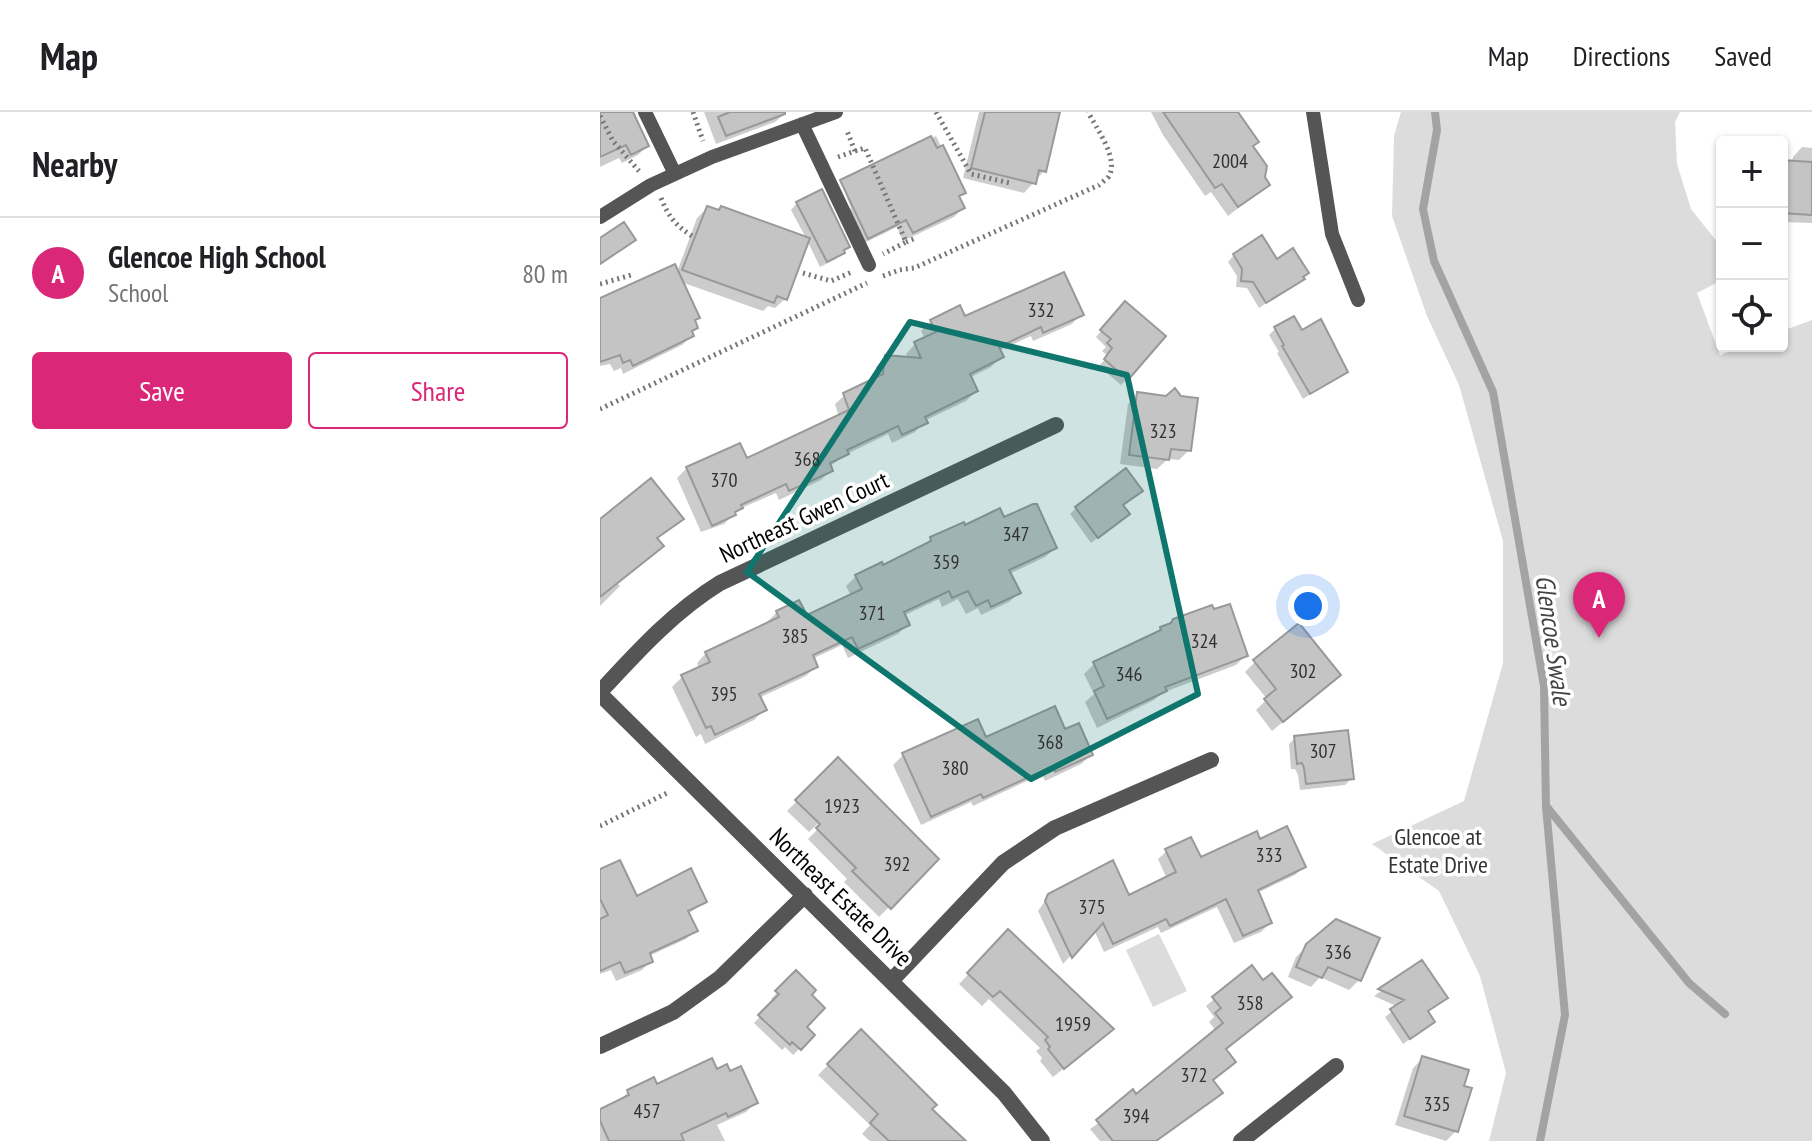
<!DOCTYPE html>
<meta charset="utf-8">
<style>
:root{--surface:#fff;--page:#f6f6f6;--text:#202124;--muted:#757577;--line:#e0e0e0;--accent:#db2777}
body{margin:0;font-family:"PT Sans Narrow",sans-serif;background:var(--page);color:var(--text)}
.controls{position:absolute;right:24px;top:24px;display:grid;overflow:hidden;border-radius:8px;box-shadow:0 2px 6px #0004}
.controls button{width:72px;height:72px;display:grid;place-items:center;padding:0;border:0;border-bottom:2px solid var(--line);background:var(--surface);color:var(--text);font:40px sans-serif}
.you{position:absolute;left:708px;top:494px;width:28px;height:28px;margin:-20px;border:6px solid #fff;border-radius:50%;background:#1a73e8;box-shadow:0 0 0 12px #1a73e833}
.badge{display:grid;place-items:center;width:52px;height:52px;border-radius:50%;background:var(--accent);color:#fff;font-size:26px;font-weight:700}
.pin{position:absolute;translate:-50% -66px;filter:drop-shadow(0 2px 4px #0008)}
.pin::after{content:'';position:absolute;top:42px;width:28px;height:24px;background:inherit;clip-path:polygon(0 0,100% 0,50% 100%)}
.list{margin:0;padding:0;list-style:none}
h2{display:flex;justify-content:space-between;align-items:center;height:104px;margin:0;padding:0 32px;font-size:34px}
h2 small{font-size:26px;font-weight:400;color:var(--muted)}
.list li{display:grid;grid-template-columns:52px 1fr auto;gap:24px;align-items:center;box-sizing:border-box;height:112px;padding:0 32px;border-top:2px solid var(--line)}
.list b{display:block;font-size:30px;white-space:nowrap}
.list p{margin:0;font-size:26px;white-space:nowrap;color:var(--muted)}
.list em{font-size:26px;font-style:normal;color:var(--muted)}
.actions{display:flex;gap:16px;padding:24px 32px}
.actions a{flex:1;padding:18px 0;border:2px solid var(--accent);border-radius:8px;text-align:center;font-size:28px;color:var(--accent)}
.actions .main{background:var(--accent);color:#fff}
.icon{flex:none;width:44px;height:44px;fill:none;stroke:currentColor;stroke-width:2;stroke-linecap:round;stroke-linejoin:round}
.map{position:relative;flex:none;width:1212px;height:1029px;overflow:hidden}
header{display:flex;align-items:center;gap:48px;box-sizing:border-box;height:112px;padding:0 40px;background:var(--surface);border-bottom:2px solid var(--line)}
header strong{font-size:38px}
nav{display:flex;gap:44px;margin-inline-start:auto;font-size:28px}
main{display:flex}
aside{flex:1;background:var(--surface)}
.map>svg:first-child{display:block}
.green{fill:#dcdcdc}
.shadow{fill:#0003}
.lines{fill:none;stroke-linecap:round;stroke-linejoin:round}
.stream{stroke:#a3a3a3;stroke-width:8}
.building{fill:#c4c4c4;stroke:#999;stroke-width:2}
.path{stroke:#777;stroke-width:5;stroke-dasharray:2 4;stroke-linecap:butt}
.lane{stroke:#555;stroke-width:14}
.street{stroke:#555;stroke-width:16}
.marked{fill:#0f766e;fill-opacity:0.2;stroke:#0f766e;stroke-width:6;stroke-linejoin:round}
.labels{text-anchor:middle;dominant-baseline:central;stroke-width:7;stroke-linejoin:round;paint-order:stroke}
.number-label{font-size:20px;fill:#313131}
.street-label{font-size:24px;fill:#000;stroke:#fff}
.park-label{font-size:24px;fill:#333;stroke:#fff}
.water-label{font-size:26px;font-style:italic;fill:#444;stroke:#fff}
</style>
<header>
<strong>Map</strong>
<nav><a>Map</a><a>Directions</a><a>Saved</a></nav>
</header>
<main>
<aside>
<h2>Nearby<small></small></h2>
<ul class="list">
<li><span class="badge">A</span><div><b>Glencoe High School</b><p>School</p></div><em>80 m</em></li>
</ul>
<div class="actions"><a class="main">Save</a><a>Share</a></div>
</aside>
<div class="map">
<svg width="1212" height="1029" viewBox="0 0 1212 1029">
<rect width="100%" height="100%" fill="#fff"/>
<path class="green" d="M801 0H1080L1075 10 1077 52 1091 97 1122 136V168L1097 181 1120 243 1145 234H1182V219L1212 208V1029H889L906 961 880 864 839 779 772 732 864 689 903 551V429L859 273 827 204 792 104 794 24Z
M559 822 587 879 553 895 526 838Z"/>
<path class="shadow" d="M0 0H34L47 34 38 43 22 51 19 46 0 55Z
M104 0H184L185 1 175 10 116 32Z
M379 0H458L444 59 424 81 363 66Z
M551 0H607L652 35 668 73 628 104 611 80 605 84 563 23Z
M336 24 363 80 358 86 363 96 354 105 303 129 297 115 258 134 244 104 251 96 242 73 251 64Z
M1202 35 1212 36V111L1182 110V50L1192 51 1193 45Z
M197 91 247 135 236 147 220 155 207 128 185 187 175 196 168 194 163 199 81 170 98 206 93 210 96 216 90 221 92 224 82 233 23 262 21 256 14 259 10 252 0 254V189L77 160 97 106 107 96 206 126 191 98Z
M0 128H34L0 153Z
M634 143 676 150 702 167 659 196 647 176 636 175 637 164 628 150Z
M519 198 527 267 521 273 499 254 508 244 502 239 506 235 496 225Z
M481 202 472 212 433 229 431 224 398 239 401 245 391 255 369 266 376 279 366 289 324 309 315 320 292 331 288 322 247 342 229 355 231 358 221 368 179 388 176 381 139 397 124 412 101 420 77 366 87 356 146 349 239 305 235 292 245 283 275 269 276 255 285 245 308 247 306 242 315 232 325 227 321 219 331 209Z
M675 217 702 221 745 259 703 287 677 241 679 240 669 223Z
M538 282 589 338 579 348 568 347 557 357 520 352 528 292Z
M522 394 521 408 491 431 470 402 476 396Z
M403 407 455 436 445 445 409 462 419 481 409 490 381 503 378 496 366 502 358 487 342 495 339 487 303 504 307 513 298 522 248 546 242 533 212 547 216 554 206 564 159 586 164 598 154 608 105 632 101 622 96 625 72 575 82 565 99 557 97 551 106 541 168 512 167 510 177 500 206 505 251 484 246 474 256 464 283 456 322 436 331 427Z
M0 411 73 415 56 427 17 471 20 474 0 494Z
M561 516 646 543 636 553 562 581 554 588 497 616 485 590 494 582 484 562 494 552 554 523Z
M655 550 729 572 672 619 656 598 667 587 645 560Z
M464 620 491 643 481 652 445 669 442 662 373 694 371 690 321 713 293 653 303 643 385 628Z
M695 626 752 666 745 673 700 678 698 663 695 657H691L689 632Z
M238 648 337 747 279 805 244 770 247 767 208 727 225 710 222 708 209 720 187 699Z
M660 729 704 755 695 763 657 781 670 811 661 820 634 831 617 795 561 821 558 815 504 840 494 818 463 852 438 799 449 783 528 785 567 767 558 747 567 739 600 747Z
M0 761 36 786 105 790 88 802 95 818 86 827 49 844 51 849 42 858 16 869 11 858 0 862Z
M409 820 501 927 453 965 440 949 442 946 436 939 440 936 389 887 382 894 359 872Z
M777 827 759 868 749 878 720 865 711 875 688 865 696 845 707 834Z
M821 851 839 892 826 900 833 910 803 932 785 905 798 895 774 884Z
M651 856 611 969 613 988 555 1029H500L490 1017 536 985 616 919 609 910 614 905 606 894Z
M196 861 209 883 204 915 213 923 193 943 185 935 182 938 154 911 174 890 171 887Z
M261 920 319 1029H270L262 1022 270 1013 218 963Z
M823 946 856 1019 846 1029 795 1013 813 956Z
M116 959 156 990 146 1000 117 1013 125 1029H0V999L19 989 28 980Z"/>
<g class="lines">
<path class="stream" d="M835 0 837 18 823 97 834 149 893 280 944 574 946 695 965 903 940 1029
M947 695 1089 871 1125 902"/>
</g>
<path class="building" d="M0 0H33L49 34 31 43 26 33 0 45Z
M130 0H185V2L126 24 118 5Z
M385 0H460L446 60 439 58 436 72 371 56Z
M563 0H638L659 30 653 34 667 54 665 65 670 73 638 95 622 72 615 76Z
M331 24 337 36 343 33 366 81 359 84 365 96 313 121 306 108 268 127 240 68Z
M1182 48 1212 50V103L1182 101Z
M222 77 250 135 244 138 245 141 227 150 196 90Z
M107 94 119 98 121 94 210 126 187 188 177 184 174 191 82 158Z
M24 110 36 128 0 152V126Z
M662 123 677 147 693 136 709 161 703 165 705 167 666 191 653 170 641 169 642 157 633 142Z
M75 152 100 206 95 208 98 216 92 219 94 224 33 254 30 248 23 251 20 243 0 250V186Z
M464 160 484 203 443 221 441 215 399 235 404 245 370 262 378 279 325 305 328 311 302 323 298 314 247 338 249 342 230 351 233 359 189 379 186 372 141 393 143 396 135 400 136 403 112 414 86 355 140 331 147 346 249 298 243 281 283 262 285 243 321 246 314 230 336 220 330 208 360 193 365 204Z
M525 189 566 224 528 268 504 247 512 236 507 231 511 227 500 218Z
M694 204 702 218 721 207 748 260 710 282 682 234 684 233 674 215Z
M575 276 581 284 598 286 591 339 571 337 569 348 529 343 537 280 566 284Z
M526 356 543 379 523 393 530 402 498 426 475 395Z
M51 366 84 407 57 426 64 434 0 485V407Z
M433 392H437L457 436 409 458 421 481 391 495 388 488 376 494 368 479 352 486 349 479 304 500 310 513 258 537 252 525 213 543 218 555 159 582 167 598 115 623 111 614 106 616 81 563 110 550 105 540 179 505 176 499 199 488 207 503 262 477 255 463 282 450 283 453 331 429 330 425 364 410 365 413 400 396 404 405Z
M630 492 648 544 565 575 567 579 507 607 494 579 504 574 493 550 561 518 560 515 571 511 573 507 612 493 614 497Z
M699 511 741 563 683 610 664 587 676 577 653 548Z
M455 594 465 617 479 611 493 643 455 660 453 654 383 686 381 682 331 705 302 641 378 607 386 625Z
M748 618 754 667 706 672 704 656 702 651 697 652 694 624Z
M238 645 339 747 291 797 252 759 256 756 216 716 220 712 195 688Z
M687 714 706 755 658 778 672 811 643 824 626 787 570 814 566 807 513 832 503 811 472 846 445 789 448 782 513 748 529 783 576 760 565 737 591 725 601 745 657 719 660 727Z
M20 748 37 784 91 756 107 790 88 799 98 819 50 841 53 850 25 861 20 850 0 859V807L8 803 0 787V757Z
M736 807 780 826 761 869 728 855 722 866 696 855 706 832Z
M408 817 514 917 464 957 448 937 450 935 445 928 448 925 400 879 393 885 367 861Z
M822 848 848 886 828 899 835 910 810 927 790 897 804 888 778 877Z
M652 853 663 868 672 861 692 885 626 937 636 950 613 968 623 981 556 1029H513L496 1008 533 977 536 982 623 911 615 901 621 896 612 885Z
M196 858 216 878 212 883 225 896 207 915 215 923 201 938 192 930 190 933 158 903 179 882 175 879Z
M261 917 337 993 332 997 366 1029H289L270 1011 278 1002 227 952Z
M822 944 869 958 864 974 872 976 858 1020 804 1004Z
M112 946 117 957 127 952 130 959 141 954 158 991 128 1005 126 1001 81 1022 84 1029H9L0 1009V997L29 983 27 978 54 965 57 972Z"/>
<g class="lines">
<path class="path" d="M93 0 103 29
M336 0 371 62 410 71
M0 4 13 29 39 59
M255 39 265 36 306 130 283 142
M238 45 255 39 247 19
M61 86C68 104 76 114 92 124
M306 130 316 126
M203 161 231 169 252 160
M283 164 299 158 314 156 499 73C500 72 509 65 509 64 519 46 496 16 488 0
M0 172 31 163
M0 297 267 171
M0 714 67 681"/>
<path class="lane" d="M45 0 75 62
M713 0 732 122 758 188
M202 12 269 153
M0 105 51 73 75 62 112 45 236 0"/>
<path class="street" d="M0 580C37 540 73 500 120 471L456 313
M0 582 404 981 442 1029
M292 868 403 751 455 716 611 648
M0 934 73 900 120 866 205 783
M641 1029 736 954"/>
</g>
<path class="marked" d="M310 210 527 263 598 582 431 667 147 460Z"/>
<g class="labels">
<g class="number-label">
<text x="630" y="49">2004</text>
<text x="441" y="198">332</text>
<text x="563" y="319">323</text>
<text x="207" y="347">368</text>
<text x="124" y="368">370</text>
<text x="416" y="422">347</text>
<text x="346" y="450">359</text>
<text x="272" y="501">371</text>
<text x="195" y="524">385</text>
<text x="604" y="529">324</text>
<text x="703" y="559">302</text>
<text x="529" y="562">346</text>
<text x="124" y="582">395</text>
<text x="450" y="630">368</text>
<text x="723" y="639">307</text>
<text x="355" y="656">380</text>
<text x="242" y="694">1923</text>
<text x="669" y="743">333</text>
<text x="297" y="752">392</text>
<text x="492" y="795">375</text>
<text x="738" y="840">336</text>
<text x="650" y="891">358</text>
<text x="473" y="912">1959</text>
<text x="594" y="963">372</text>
<text x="837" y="992">335</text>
<text x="47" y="999">457</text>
<text x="536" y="1004">394</text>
</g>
<g class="street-label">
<text transform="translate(204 405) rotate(-25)">Northeast Gwen Court</text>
<text transform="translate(241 785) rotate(44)">Northeast Estate Drive</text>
</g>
<g class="park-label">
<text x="838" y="724">Glencoe at<tspan x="838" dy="28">Estate Drive</tspan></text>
</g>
<g class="water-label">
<text transform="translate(954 528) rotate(82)">Glencoe Swale</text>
</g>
</g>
</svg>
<div class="controls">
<button>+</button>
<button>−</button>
<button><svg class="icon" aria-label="locate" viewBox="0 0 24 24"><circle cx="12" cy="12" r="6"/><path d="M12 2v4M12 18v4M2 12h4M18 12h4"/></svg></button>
</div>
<div class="you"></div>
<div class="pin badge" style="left:999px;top:526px">A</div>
</div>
</main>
